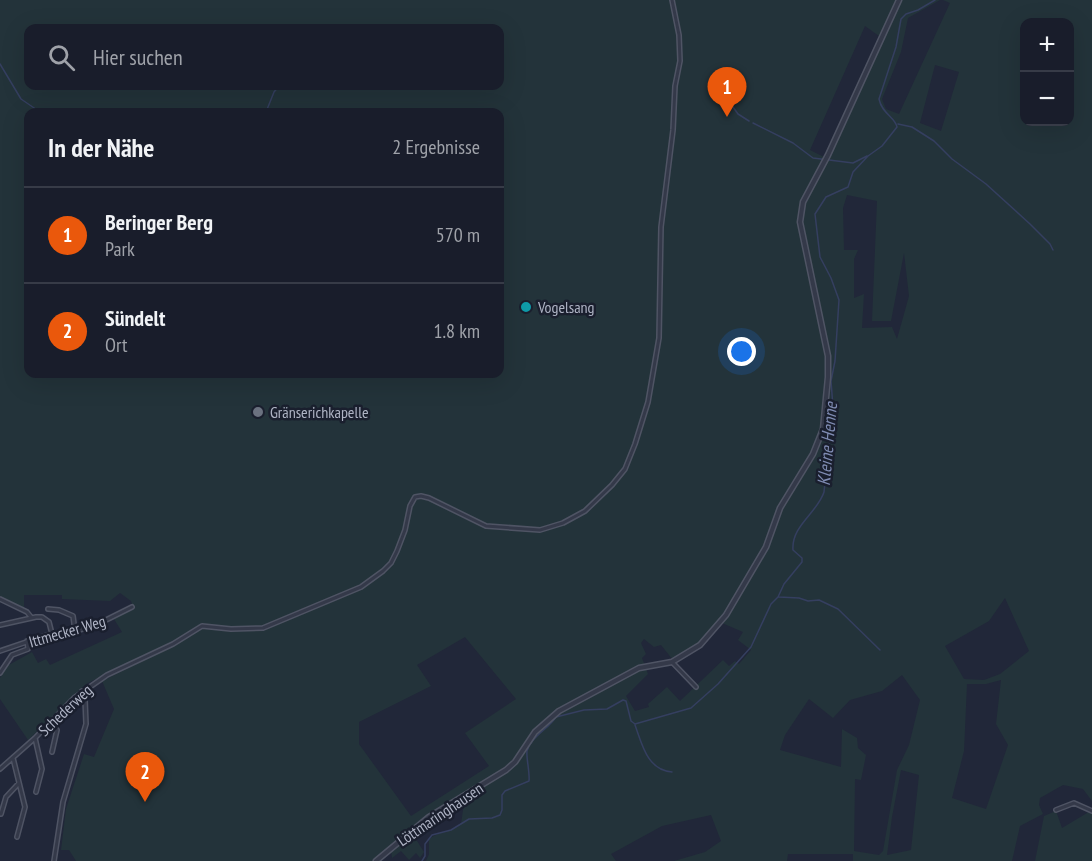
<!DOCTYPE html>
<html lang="de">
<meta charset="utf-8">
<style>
:root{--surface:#191d2b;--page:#222633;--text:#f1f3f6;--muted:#9fa2a9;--line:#373b47;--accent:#ea580c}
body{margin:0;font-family:"PT Sans Narrow",sans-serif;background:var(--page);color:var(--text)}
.controls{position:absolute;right:18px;top:18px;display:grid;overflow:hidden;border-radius:12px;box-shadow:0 6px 24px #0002}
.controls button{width:54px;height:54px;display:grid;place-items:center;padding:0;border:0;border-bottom:2px solid var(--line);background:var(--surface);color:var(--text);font:30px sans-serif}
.you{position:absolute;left:742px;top:352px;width:21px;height:21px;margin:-15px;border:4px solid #fff;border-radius:50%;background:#1a73e8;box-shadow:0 0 0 9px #1a73e833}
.badge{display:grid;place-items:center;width:39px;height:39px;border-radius:50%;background:var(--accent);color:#fff;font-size:20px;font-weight:700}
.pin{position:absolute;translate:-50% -50px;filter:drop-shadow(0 2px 3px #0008)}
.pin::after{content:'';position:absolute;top:32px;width:21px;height:18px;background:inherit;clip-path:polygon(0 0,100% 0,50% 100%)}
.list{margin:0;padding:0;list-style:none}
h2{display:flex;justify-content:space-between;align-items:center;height:78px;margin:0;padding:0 24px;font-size:26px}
h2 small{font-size:20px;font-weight:400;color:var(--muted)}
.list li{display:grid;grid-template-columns:39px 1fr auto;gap:18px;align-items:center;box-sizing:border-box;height:96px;padding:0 24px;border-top:2px solid var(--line)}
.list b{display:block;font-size:22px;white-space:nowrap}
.list p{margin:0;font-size:20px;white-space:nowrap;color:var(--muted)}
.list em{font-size:20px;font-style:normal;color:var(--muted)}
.icon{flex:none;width:33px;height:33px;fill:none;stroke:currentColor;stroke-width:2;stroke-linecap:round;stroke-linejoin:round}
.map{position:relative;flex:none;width:1092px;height:861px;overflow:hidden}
.search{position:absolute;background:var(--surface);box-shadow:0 6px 24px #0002;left:24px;top:24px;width:480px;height:66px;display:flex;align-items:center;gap:15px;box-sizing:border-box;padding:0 21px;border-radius:12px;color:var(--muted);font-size:22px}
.panel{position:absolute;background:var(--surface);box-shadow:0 6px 24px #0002;left:24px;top:108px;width:480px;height:270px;border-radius:12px}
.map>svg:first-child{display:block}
.green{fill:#23333a;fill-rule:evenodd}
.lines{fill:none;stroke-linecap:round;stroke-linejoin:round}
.stream{stroke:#353f60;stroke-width:1.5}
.minor-casing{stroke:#4f5464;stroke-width:6}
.tertiary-casing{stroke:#4f5464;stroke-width:7}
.minor{stroke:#343949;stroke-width:3}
.tertiary{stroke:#343949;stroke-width:4}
.culture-dot{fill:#0f9aa8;stroke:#1a1f2e;stroke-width:2}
.worship-dot{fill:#6b7280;stroke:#1a1f2e;stroke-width:2}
.labels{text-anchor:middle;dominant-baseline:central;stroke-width:5;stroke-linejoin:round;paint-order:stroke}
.poi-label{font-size:16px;fill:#afb4c5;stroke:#1a1f2e;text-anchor:start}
.street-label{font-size:16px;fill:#afb4c5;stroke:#1a1f2e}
.water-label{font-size:18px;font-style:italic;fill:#7f8bb2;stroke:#1a1f2e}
</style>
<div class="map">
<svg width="1092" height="861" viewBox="0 0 1092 861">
<rect width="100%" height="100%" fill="#212739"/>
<path class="green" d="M0 0H940L908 18 901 52 882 99 886 109 899 114 950 3 943 0H1092V801L1083 789 1063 785 1040 798 1039 805 1043 814 1020 826 1012 861H853V854H788L787 861H674L705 852 721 841 711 815 662 826 611 854 616 861H426L429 854V839C439 831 452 833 461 824L465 796 508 772 516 764 537 732 557 710 537 728 507 767 433 813 410 830 375 861H76L69 850H61L66 809 84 754 94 757 114 709 102 681 143 661 140 657 86 684 28 740 0 699V678L7 666 32 652 38 663 46 659 50 665 122 632 114 619 133 607 131 601 120 593 110 601 62 599V595H24V608L16 606 0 598ZM1024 22H1070V122H1024ZM865 26 879 36 824 157 810 150ZM28 28H500V86H28ZM935 65 959 72 941 131 920 123ZM28 112H500V374H28ZM847 195 877 201 872 321H891L904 253 909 296 897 339 892 327 862 328 864 294 854 298V259L858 250H844L843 208ZM1005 598 1029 651 1000 674 984 680 964 679 945 646 989 621ZM722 623 743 632 738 640 751 650 739 664 735 661 729 666 723 660 680 701 667 687 648 704 649 707 635 711 626 696 648 674 642 658 646 654 641 643 644 639 654 647 661 645 673 660 694 647ZM465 637 516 699 465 733 489 766 411 816 359 744V722L431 686 417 665ZM902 675 920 700 909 745 897 770 883 851 879 855 854 851 855 779 861 780 866 755 858 748 857 738 842 729 841 767 780 750 785 735 809 699 833 718 850 700 882 691ZM1001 680 996 724 1008 745 986 809 952 798 964 751 967 684H986ZM901 770 919 775 911 850 887 855 892 817Z
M1092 810V861H1035L1044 816 1056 811 1062 828Z
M412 833 424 852 420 858 416 853 409 860 401 851 392 858 391 850Z"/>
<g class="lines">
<path class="stream" d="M0 64 21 99 40 112
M733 107 738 114 749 121
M266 112 274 92 279 86
M753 123 793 143 813 158 853 163 867 156
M898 124 912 127 934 141 952 159 986 184 1030 224 1050 244 1053 250
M779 597 799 598 808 601 819 600 838 609 880 650
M635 725C642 744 647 770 672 772
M422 861 425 856V844L432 835 451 830 469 819 492 818 500 815 502 810V795L505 791 529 781C530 773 526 757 527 751 531 737 548 729 556 717L584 710 607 709 623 700 626 701 631 721 635 724 691 708 718 684 751 647 771 604 778 597 784 584 802 562V558L793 550C791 526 818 512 824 492L833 407 831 381 835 361 839 300 831 278 820 257 815 214 826 197 848 187 853 172 868 156 882 146 897 127C895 117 882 114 879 99L896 47 901 19 906 14 918 10 935 0"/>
<g class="minor-casing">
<path id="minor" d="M0 599 27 612 31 617
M48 609 59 610 73 616 75 631
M0 625 36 617H42L49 622 52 634
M0 651 47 635 75 631 94 626 132 607
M672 662 696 687
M0 673 12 655 28 649 27 641
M52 722 57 730 52 752
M35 738 42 769 36 792
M13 758 25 807 17 837
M0 769 35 738 74 698 107 675 173 644 202 626 231 629 263 628 361 587 383 571 391 563 397 551 405 530 410 506 415 497 421 496 429 498 486 526 540 530 563 523 585 511 612 485 625 469 635 444 648 402 659 338 661 227 673 130 675 86 680 61 679 35 672 0
M1056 810 1074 803 1092 811
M1 814 6 797 19 783
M54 861 63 802 86 724 85 699 82 691"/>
</g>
<g class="tertiary-casing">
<path id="tertiary" d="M376 861 429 817 506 770 515 762 535 732 559 711 639 668 672 662 700 645 726 615 766 547 780 508 813 454 823 429 828 377V356L800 222 803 202 828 155 899 0"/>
</g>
<use href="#minor" class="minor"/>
<use href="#tertiary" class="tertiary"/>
</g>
<circle class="culture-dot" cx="526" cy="307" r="6"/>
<circle class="worship-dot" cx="258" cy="412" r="6"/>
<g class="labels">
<g class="poi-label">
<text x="538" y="307">Vogelsang</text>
<text x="270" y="412">Gränserichkapelle</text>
</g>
<g class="street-label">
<text transform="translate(67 631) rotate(-16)">Ittmecker Weg</text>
<text transform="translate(65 710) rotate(-43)">Schederweg</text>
<text transform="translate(440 814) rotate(-34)">Löttmaringhausen</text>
</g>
<g class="water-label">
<text transform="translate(827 444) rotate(-85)">Kleine Henne</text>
</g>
</g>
</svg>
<div class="controls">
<button>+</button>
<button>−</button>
</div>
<div class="you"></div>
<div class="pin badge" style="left:727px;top:117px">1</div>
<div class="pin badge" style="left:145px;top:802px">2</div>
<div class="search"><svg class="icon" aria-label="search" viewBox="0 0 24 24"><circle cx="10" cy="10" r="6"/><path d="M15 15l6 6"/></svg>Hier suchen</div>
<section class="panel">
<h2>In der Nähe<small>2 Ergebnisse</small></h2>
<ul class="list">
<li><span class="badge">1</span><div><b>Beringer Berg</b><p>Park</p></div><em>570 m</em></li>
<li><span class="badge">2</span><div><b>Sündelt</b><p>Ort</p></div><em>1.8 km</em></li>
</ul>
</section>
</div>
